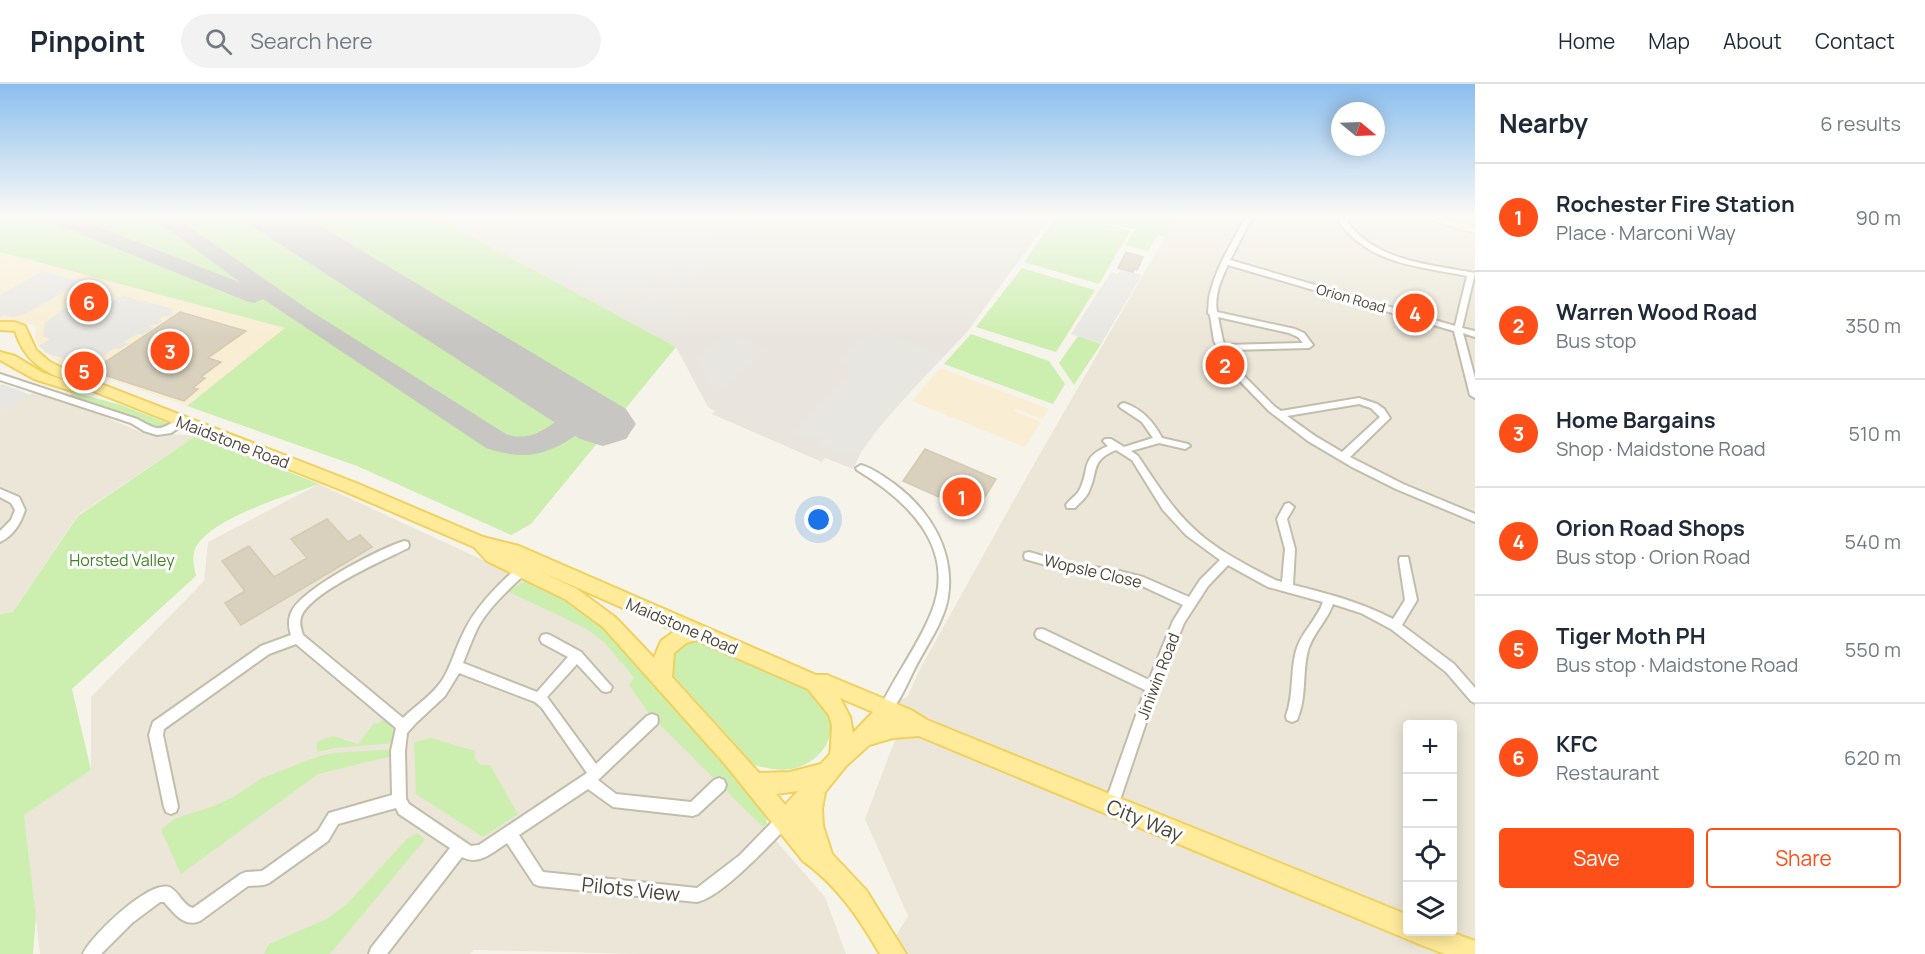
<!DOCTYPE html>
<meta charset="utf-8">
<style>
:root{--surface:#fff;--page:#f2f2f3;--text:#1f2937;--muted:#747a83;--line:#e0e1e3;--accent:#ff4f18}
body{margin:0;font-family:Manrope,sans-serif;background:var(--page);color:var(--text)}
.controls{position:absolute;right:18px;bottom:18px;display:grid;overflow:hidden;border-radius:6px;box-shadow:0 3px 15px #0003}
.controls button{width:54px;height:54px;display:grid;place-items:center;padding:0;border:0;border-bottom:2px solid var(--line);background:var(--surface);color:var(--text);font:30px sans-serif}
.compass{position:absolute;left:1331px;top:18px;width:54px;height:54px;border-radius:50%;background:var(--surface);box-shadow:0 3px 15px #0003;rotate:109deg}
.you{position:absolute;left:819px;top:436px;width:21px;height:21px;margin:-15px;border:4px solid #fff;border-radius:50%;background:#1a73e8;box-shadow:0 0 0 9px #1a73e833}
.badge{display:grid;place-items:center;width:39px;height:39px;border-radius:50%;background:var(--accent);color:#fff;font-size:20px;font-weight:700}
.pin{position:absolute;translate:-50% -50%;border:3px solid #fff;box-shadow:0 2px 6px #0006}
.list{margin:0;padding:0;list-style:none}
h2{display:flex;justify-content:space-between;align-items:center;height:78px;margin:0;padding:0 24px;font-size:26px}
h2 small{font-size:20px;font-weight:400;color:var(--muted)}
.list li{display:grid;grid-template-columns:39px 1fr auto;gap:18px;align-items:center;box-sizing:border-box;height:108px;padding:0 24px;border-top:2px solid var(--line)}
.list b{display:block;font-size:22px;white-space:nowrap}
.list p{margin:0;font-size:20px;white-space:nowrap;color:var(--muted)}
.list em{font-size:20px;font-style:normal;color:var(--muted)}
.actions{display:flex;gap:12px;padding:18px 24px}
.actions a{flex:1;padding:14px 0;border:2px solid var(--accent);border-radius:6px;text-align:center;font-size:21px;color:var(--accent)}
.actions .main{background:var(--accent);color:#fff}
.icon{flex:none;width:33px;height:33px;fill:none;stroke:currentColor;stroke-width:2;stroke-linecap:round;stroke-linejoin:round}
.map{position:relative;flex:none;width:1475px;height:870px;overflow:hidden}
header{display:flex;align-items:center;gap:36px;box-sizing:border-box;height:84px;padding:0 30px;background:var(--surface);border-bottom:2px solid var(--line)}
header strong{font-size:28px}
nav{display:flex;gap:33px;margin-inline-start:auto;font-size:21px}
.search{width:420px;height:54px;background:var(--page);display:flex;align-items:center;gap:15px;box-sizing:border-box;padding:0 21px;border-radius:33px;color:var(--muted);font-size:22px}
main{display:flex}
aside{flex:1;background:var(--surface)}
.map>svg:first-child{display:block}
.residential{fill:#ebe6d7;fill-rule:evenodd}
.commercial{fill:#f9edd3}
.industrial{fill:#e9e5de}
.green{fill:#cceeaf}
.parking{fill:#e7e6e1}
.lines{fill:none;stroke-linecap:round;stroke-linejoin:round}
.taxiway{fill:#c8c6c2;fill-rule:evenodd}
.runway{fill:#c8c6c2;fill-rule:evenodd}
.building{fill:#d9d1be;stroke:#d5cab0;stroke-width:1.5}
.street-casing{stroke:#c3bdab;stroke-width:4}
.secondary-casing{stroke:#dbce95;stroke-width:3}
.primary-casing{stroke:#f0d15e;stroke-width:4}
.street{fill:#fff;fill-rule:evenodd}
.secondary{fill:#fff7cb;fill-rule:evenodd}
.primary{fill:#ffeb9a;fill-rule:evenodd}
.labels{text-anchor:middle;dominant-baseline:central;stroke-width:6;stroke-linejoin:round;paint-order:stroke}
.far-street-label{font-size:14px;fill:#4b4537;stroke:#fff}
.street-label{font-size:16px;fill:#4b4537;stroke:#fff}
.park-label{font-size:16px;fill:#3f8422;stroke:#fff}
.near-street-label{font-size:20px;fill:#4b4537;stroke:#fff}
</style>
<header>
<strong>Pinpoint</strong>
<div class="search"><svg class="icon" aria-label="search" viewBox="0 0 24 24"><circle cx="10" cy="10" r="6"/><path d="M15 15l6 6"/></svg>Search here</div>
<nav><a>Home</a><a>Map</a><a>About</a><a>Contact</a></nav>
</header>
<main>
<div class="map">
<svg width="1475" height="870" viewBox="0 0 1475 870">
<rect width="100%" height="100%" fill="#f6f4ea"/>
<path class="residential" d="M1177 132H1475V870H884L908 832 865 735 904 632 886 624 908 612 920 585 1029 389ZM1408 640H1452V848H1408Z
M34 308 89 326 145 350 197 351 78 431 13 528 0 530V330Z
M319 400 530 498 631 562 621 579 825 813 846 870H643L474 866 470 870H40L24 731 91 686V613L204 497 208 458Z"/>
<path class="commercial" d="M0 168 286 244 187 322 57 277 39 262 35 254 36 242 21 238H0Z
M940 284 1049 325 1042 335 1016 325 1014 327 1041 338 1025 363 912 317Z"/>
<path class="industrial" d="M434 132H1047L1048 137 967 248 913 305 866 358 853 385 825 374 822 378 712 330 715 327 708 323 676 263Z"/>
<path class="green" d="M0 132H434L676 263 531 440 511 451 357 382 187 322 285 244 0 168Z
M1057 132H1177L1165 153 1158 151 1148 167 1125 161 1135 146 1090 135 1130 147 1099 200 1024 178Z
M1022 184 1095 206 1056 268 976 243Z
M971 250 1049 277 1065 300 1053 320 944 280Z
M1078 252 1101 260 1074 301 1059 279Z
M73 308 121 321 170 340 164 345 147 343 137 335 69 312Z
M197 351 319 400C290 411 200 437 194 469 192 476 195 486 196 492L72 605 91 686 24 731 36 833 33 870H0V530L13 528 78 432Z
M524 498C552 499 588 531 608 549L727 680 765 727 767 740 763 743 649 630 629 601 634 594 605 559 587 545 507 507Z
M692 556 816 608C819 613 824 618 827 623 842 651 818 681 791 685 779 687 765 684 754 681L672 590 673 564Z
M387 632 395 647 396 659 334 664 317 668V658L333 652 358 660 374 639 378 640Z
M431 654 475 667 474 674 481 681H490L518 730 485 752H481L416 710 414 658Z
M396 665V671L318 690 181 790 161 746 174 735 214 722 234 713 262 694 317 673 332 669Z
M417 749 425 755 330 870H264L269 860 327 835 348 819 407 755Z"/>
<path class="parking" d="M660 132H725L723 134 722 151 620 221 566 192Z
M728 154 738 158 657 218 690 232 670 249 628 227Z
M1121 185 1142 191 1101 260 1071 250 1111 188 1118 190Z
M43 187 82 198 25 230 14 233 4 231 0 233V211Z
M123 212 174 225 171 228 174 229 169 233 164 232 159 235 163 237 156 241H149L154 244 143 251 137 250 124 258 128 260 120 265 115 264 87 282 46 269 39 262 50 255 43 252 45 239 65 224 70 225 76 222 99 227 101 226 98 224Z
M871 245 943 272 887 333 859 371 847 366 843 370 819 359 823 355 808 349 804 353 794 349 851 289 847 287 852 281 840 277Z
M728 249 768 265 717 311 696 274Z
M3 300 30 311 0 330V301Z"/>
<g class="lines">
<path class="taxiway" d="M43 132H71L241 199 150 132H174L309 226 506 350C546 364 564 315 596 324L600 330C595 338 587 343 579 349 547 372 524 377 486 364L263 215 254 219 246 217 46 136Z"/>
<path class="runway" d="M245 132H304L626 325 636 340 626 355 603 362 580 355 252 142Z"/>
</g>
<path class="building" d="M1126 168 1143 173 1137 186 1134 185 1133 188 1118 184Z
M85 212H88L107 217 91 225 71 219Z
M180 228 246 247 208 274 221 278 201 293 205 294 193 304 198 305 184 317 92 287Z
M925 365 996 395 975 429 903 397Z
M327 435 348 458 360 451 372 463 241 541 225 519 245 507 222 477 249 462 274 493 307 474 291 455Z"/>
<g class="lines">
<g class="street-casing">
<path id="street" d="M1246 132H1253L1230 176 1455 242 1467 192C1418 182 1371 181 1339 138L1342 132H1349L1347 138C1378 178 1428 180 1475 189L1462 244 1475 247V253L1463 249 1475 294V314L1470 311 1454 247 1228 181C1221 195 1214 211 1217 228L1295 245 1304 249 1313 261 1309 264 1228 266 1243 291 1275 323 1281 327 1359 314 1377 320 1384 325 1390 334 1350 373 1403 400 1475 430V438L1396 405 1352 383 1308 357 1269 327 1237 294 1218 264 1214 257 1210 231 1208 229C1209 222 1208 214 1211 206 1218 179 1234 156 1246 132ZM1218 233 1289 249 1298 253 1303 259 1225 261 1223 257ZM1359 320 1371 324 1380 333 1342 368 1315 352 1287 332Z
M0 290 137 335C164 350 157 344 182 335L187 338 171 349 157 351 144 347 131 339 0 296Z
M1124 319C1142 325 1153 337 1162 354L1188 360 1190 362 1185 365 1159 359 1131 367 1138 372C1155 397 1170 422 1192 443 1215 466 1247 481 1275 496L1282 498 1285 465 1277 435 1285 420 1289 419 1294 423 1287 435 1295 465 1293 501C1329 510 1360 518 1393 535L1405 516 1399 476 1400 473H1408L1417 516 1402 541 1454 580 1475 604V619L1471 617 1446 588 1391 545 1361 529 1333 520C1327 537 1313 549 1308 566 1302 590 1307 613 1297 636L1292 638 1287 636 1286 632C1294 611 1290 589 1296 567 1301 548 1317 536 1323 518L1268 503 1228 481 1208 502 1184 539 1158 603 1118 722 1116 727 1111 729 1106 727 1104 722 1145 606 1037 554 1035 550 1037 546 1041 545 1045 546 1149 596 1173 537 1183 521 1140 501 1111 493 1074 489 1025 475 1024 472 1025 469 1029 468 1074 481 1111 485 1143 493 1189 513 1200 496 1220 476 1186 451 1163 426 1132 376 1116 366C1089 377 1099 388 1088 409 1085 415 1079 419 1075 424H1067L1066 421C1069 416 1076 412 1079 407 1091 385 1079 374 1108 362L1103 357 1105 355H1111L1124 363 1153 354 1142 338 1121 324 1119 322 1121 320Z
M861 381C872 384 883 392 893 399 930 426 955 467 948 513 944 538 926 562 915 584 909 595 897 626 886 630L882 628 880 624C895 591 919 561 932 527 957 463 907 416 857 386L856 384Z
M0 405 19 413 25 426C21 439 13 452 0 458V447L11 436 15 426 11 419 0 413Z
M404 457 408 458 409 461 408 464C384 476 310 508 301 533 299 539 301 545 303 551L403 634C416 621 433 611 443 595 451 582 455 566 462 552 472 529 488 511 507 493 513 488 517 481 526 483L528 486 526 489C508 506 490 522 478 543 472 555 468 567 463 579L537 608 568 573 542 559 540 555 542 551 546 550 550 551 581 568 612 603 610 607 606 608 602 607 577 580 547 613 596 680 647 632 652 630 657 632 658 636 657 640 598 696 616 710 691 718 714 696 719 694 724 696 726 701 724 706 698 730 693 732 613 723 588 705 519 751 543 788 697 804 740 771 778 732 783 730 788 732 790 737 788 742C769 761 722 813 697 818L539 802 534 800 507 759C493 768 479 782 462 773L387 870H369L371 864 450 764 399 730 396 724 338 740 328 757 269 799 264 801 248 802 200 837C184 844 174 829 164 818H160L132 839 101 870H83C91 852 148 797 169 803 179 807 182 821 193 824L241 790 246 788 262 787 318 747 329 729 392 711 391 667 396 644 296 560 269 570 164 645 163 651 178 723 176 728 171 730 166 728 164 723 149 651 153 638 261 562 291 551C288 542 288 533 293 525 308 502 377 466 404 457ZM459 589 535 618 542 624 587 689 479 761 471 762 409 720 406 715 405 667 407 649 416 639 445 612Z"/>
</g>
<g class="secondary-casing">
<path id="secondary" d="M1415 132H1433L1475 143V149Z"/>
</g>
<g class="primary-casing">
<path id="primary" d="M0 238H14L25 242 36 266 50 278 73 289 356 399 483 453 519 462 816 591H827L911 626 927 636 1408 831V848H1450L1475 857V870H1445L1419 860 919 652 893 654 869 661 846 682 825 708 822 725 823 742 832 770 866 806 906 870H880C859 834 837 801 803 777L725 680 603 543 565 515 487 477 474 463 344 407 78 301 77 306 72 307 34 295 0 276V268L15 272 43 289 70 298C41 286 25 277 15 247L0 246ZM537 486 675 547 661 557 654 574 615 533 577 505ZM696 556 808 605 829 631 832 641 831 662 830 670 821 680 790 688 759 689 672 593 674 569 686 559ZM840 614 873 628 853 649 850 633ZM798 707 785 721 776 710Z"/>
</g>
<use href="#street" class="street"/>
<use href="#secondary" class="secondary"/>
<use href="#primary" class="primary"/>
</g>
<linearGradient id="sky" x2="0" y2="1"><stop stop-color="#8bbeee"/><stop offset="0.52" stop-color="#fbfaf6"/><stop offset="1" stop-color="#fbfaf6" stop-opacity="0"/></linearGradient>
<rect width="1475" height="254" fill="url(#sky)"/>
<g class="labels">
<g class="far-street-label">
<text transform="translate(1351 214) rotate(16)">Orion Road</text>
</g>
<g class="street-label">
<text transform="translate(233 358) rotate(21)">Maidstone Road</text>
<text transform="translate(1093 487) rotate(13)">Wopsle Close</text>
<text transform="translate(682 542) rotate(23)">Maidstone Road</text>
<text transform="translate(1158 592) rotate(-69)">Jiniwin Road</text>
</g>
<g class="park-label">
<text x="122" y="476">Horsted Valley</text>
</g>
<g class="near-street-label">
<text transform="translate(1145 736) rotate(22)">City Way</text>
<text transform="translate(631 805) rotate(6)">Pilots View</text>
</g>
</g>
</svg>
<div class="controls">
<button>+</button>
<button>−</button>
<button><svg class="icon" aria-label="locate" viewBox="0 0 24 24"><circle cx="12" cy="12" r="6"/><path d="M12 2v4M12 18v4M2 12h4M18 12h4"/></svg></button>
<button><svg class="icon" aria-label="layers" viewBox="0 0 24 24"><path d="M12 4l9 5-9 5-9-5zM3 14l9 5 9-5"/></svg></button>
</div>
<svg class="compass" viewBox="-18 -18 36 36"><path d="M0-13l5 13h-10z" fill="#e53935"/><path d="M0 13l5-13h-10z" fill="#747a83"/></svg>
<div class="you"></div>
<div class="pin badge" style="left:962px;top:413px">1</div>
<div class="pin badge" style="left:1225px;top:281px">2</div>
<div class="pin badge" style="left:170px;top:267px">3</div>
<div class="pin badge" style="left:1415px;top:229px">4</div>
<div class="pin badge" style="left:84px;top:287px">5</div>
<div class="pin badge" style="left:89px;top:218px">6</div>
</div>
<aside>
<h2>Nearby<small>6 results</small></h2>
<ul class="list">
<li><span class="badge">1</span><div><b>Rochester Fire Station</b><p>Place · Marconi Way</p></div><em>90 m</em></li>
<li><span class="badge">2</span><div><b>Warren Wood Road</b><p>Bus stop</p></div><em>350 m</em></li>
<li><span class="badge">3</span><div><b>Home Bargains</b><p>Shop · Maidstone Road</p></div><em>510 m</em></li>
<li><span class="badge">4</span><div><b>Orion Road Shops</b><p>Bus stop · Orion Road</p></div><em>540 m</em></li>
<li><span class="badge">5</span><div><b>Tiger Moth PH</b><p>Bus stop · Maidstone Road</p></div><em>550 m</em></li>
<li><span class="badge">6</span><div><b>KFC</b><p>Restaurant</p></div><em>620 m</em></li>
</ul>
<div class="actions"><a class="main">Save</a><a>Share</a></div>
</aside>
</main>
